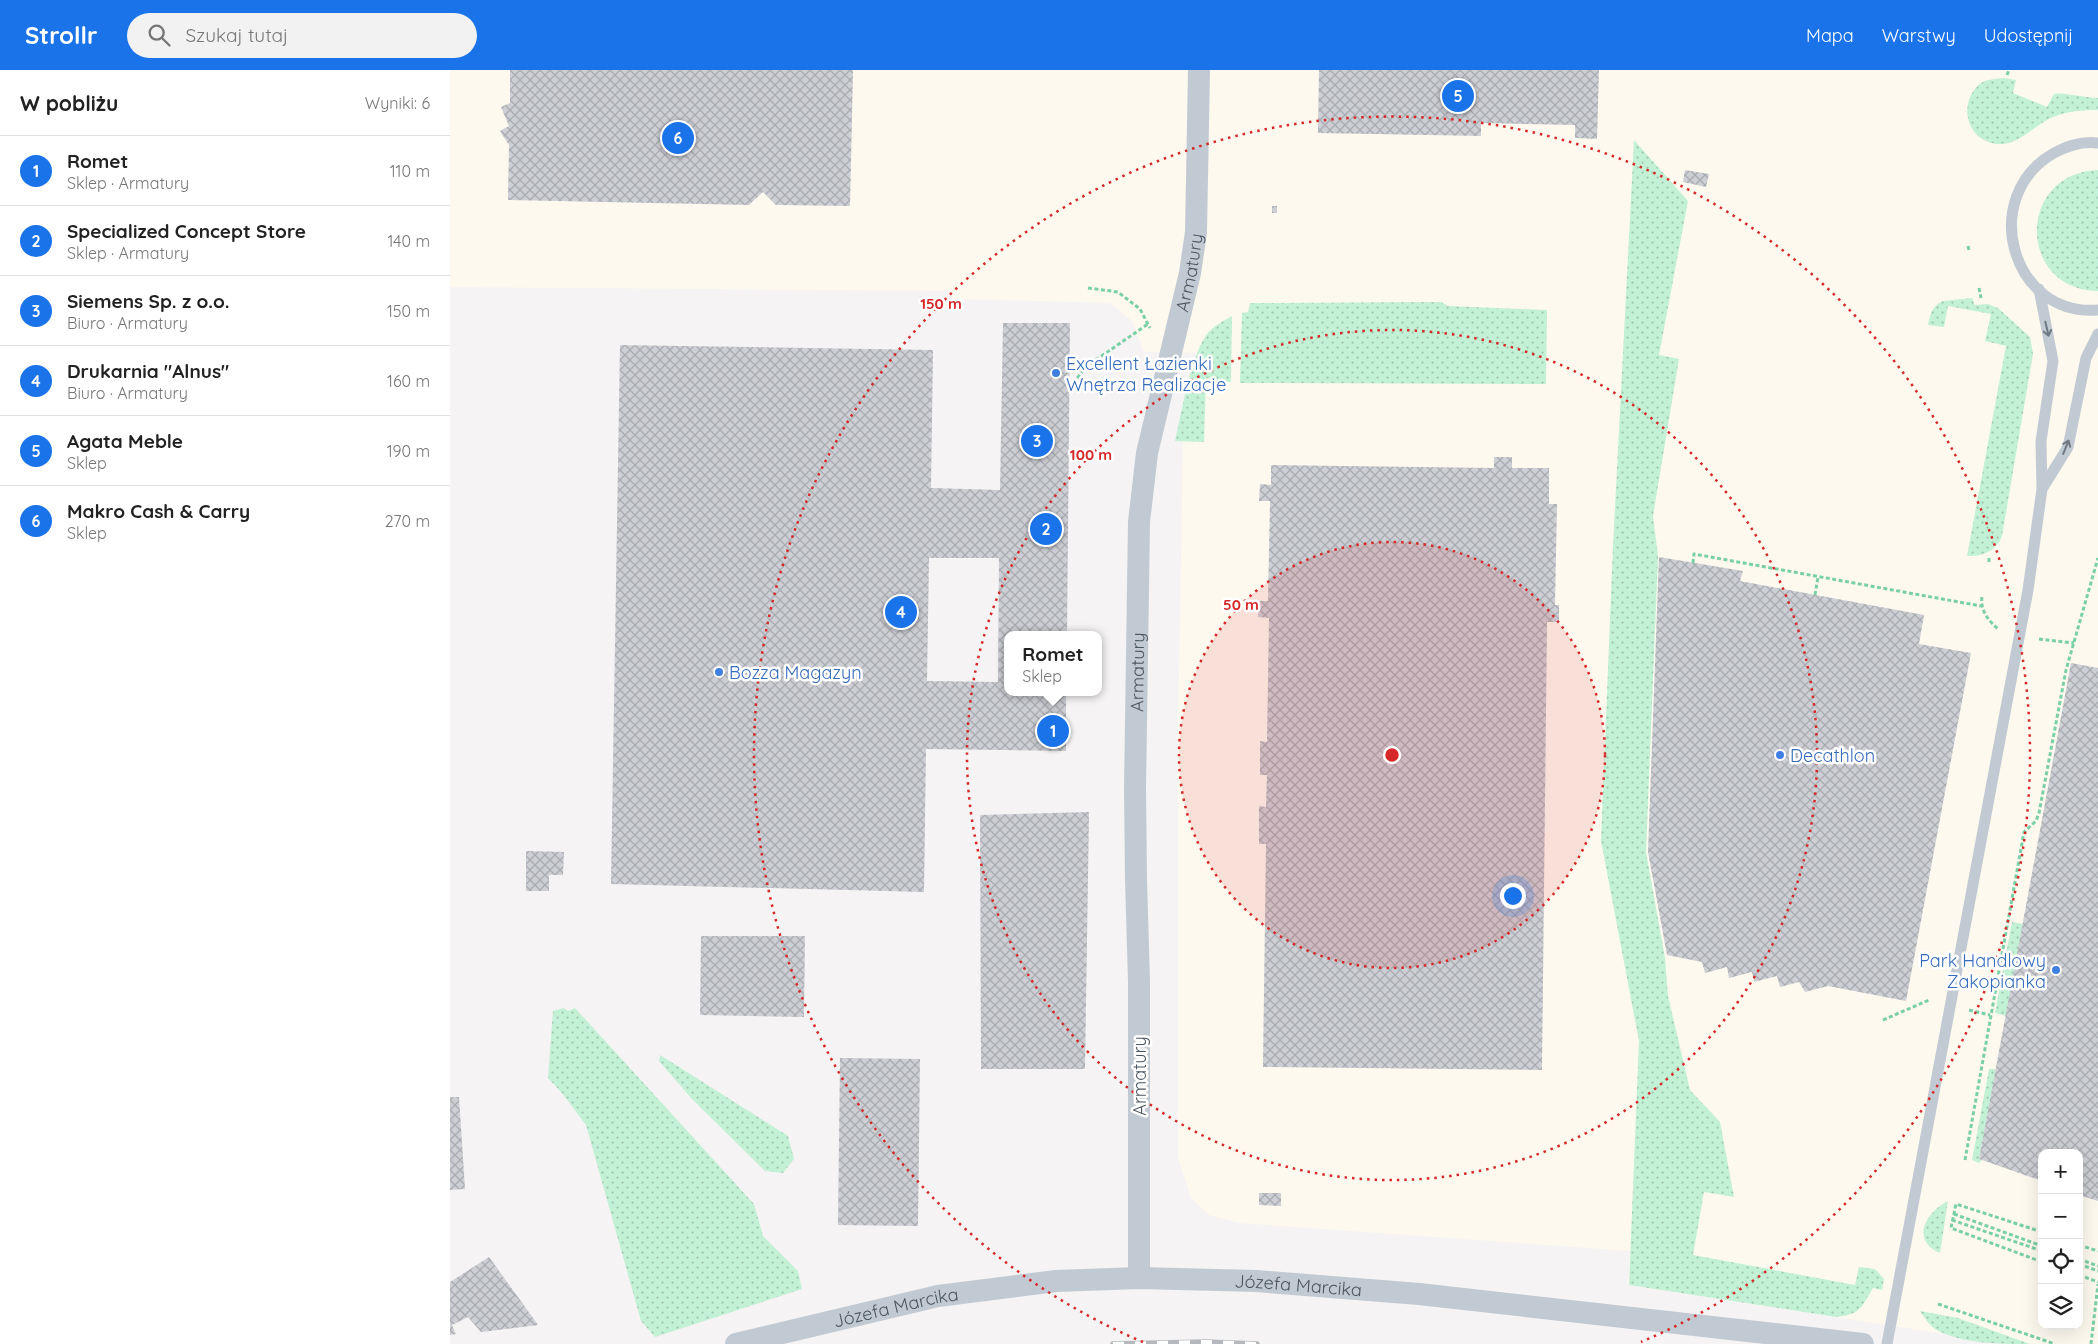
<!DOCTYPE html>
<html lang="pl">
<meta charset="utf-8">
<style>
:root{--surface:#fff;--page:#f2f2f2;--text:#222;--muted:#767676;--line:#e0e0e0;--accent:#1a73e8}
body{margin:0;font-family:Quicksand,sans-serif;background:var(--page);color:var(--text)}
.controls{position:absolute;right:15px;bottom:15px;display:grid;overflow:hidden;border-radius:10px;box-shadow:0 5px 20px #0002}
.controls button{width:45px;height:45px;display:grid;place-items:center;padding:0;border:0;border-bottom:1px solid var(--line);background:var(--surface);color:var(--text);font:25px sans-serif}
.you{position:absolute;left:1062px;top:825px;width:18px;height:18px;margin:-12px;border:4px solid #fff;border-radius:50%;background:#1a73e8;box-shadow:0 0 0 8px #1a73e833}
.badge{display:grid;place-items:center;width:32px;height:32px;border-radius:50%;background:var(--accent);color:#fff;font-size:16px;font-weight:700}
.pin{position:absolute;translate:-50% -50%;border:2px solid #fff;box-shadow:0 1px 5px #0006}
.popup{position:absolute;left:554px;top:561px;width:98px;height:65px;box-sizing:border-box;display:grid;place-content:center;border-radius:10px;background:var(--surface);filter:drop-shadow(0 1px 4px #0005);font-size:16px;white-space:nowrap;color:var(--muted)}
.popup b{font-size:19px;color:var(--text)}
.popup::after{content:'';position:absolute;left:50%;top:100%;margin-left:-10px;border:10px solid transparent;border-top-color:var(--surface)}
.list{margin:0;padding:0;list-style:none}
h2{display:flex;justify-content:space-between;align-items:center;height:65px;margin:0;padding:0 20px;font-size:21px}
h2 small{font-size:16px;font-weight:400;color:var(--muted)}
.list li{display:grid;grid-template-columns:32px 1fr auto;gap:15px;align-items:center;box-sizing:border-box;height:70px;padding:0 20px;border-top:1px solid var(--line)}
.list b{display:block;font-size:19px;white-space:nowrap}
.list p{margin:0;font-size:16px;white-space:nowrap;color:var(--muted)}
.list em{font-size:16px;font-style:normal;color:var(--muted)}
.icon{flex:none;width:28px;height:28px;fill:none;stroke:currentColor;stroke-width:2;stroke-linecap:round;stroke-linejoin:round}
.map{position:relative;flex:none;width:1648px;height:1274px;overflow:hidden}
header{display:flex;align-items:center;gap:30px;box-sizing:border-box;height:70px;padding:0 25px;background:var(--accent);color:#fff}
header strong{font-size:24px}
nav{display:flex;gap:28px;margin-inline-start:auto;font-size:18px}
.search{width:350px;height:45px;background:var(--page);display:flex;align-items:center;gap:12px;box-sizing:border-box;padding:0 18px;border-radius:28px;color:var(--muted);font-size:19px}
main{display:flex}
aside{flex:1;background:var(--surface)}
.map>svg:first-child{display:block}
.commercial{fill:#fdf9ef;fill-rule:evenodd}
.grass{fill:url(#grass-dots)}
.building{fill:url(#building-cross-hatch);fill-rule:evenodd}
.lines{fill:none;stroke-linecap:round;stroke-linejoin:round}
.path{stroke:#7ad0a6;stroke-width:3;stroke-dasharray:4 2.5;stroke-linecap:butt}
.lane{stroke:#c1cad2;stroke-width:11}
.street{stroke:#c1cad2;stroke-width:22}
.rail-casing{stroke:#b5b8bd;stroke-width:5.5}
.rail{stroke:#fff;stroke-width:4;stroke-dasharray:11;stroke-linecap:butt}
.oneway{stroke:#6e7983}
.ring{fill:none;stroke:#d62828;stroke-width:2.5;stroke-dasharray:2.5 5}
.shop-dot{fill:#3f7fe0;stroke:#fff;stroke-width:2}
.labels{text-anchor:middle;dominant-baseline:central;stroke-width:5;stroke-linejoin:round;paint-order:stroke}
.street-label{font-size:18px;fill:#4a5661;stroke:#fff}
.shop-label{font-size:18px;fill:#366cbe;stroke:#fff;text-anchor:start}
.centre{fill:#d62828;stroke:#fff;stroke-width:2.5}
.ring-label{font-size:15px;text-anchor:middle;font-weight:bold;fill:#d62828;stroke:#fff;stroke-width:5;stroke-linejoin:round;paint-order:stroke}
</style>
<header>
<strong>Strollr</strong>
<div class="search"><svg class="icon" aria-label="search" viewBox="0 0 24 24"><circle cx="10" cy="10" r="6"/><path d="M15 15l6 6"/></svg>Szukaj tutaj</div>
<nav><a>Mapa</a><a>Warstwy</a><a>Udostępnij</a></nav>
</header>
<main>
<aside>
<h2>W pobliżu<small>Wyniki: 6</small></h2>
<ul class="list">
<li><span class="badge">1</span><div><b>Romet</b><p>Sklep · Armatury</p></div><em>110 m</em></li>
<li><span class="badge">2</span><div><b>Specialized Concept Store</b><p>Sklep · Armatury</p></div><em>140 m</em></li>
<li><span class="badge">3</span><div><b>Siemens Sp. z o.o.</b><p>Biuro · Armatury</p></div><em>150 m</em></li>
<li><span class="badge">4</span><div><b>Drukarnia &quot;Alnus&quot;</b><p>Biuro · Armatury</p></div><em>160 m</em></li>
<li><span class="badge">5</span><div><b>Agata Meble</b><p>Sklep</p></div><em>190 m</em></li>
<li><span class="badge">6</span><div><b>Makro Cash &amp; Carry</b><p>Sklep</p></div><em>270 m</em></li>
</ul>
</aside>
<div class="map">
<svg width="1648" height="1274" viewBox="0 0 1648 1274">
<defs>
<pattern id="grass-dots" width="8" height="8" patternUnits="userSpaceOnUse" patternTransform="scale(1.25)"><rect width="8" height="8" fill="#c3f1d5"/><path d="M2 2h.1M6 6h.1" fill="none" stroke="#a0c6b0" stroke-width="1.8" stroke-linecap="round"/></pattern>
<pattern id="building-cross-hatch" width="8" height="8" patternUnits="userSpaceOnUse" patternTransform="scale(1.25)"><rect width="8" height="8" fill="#cdcfd5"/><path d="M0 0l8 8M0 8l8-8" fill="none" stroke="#a8abb0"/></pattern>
</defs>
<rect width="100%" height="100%" fill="#f5f3f3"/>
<path class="commercial" d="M0 0H1648V1274H1559L1178 1215 1180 1181 789 1153 759 1145 741 1128 728 1088V657L733 370 755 283 694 282 682 251 660 233 502 229V221L0 217ZM1592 1083H1629V1255H1592Z"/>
<path class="grass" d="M1553 8 1566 10 1563 23 1597 37 1604 24C1611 22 1637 28 1648 28V40C1633 40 1617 41 1603 47 1583 55 1566 80 1542 73 1514 66 1509 30 1531 13 1537 9 1546 9 1553 8Z
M1184 70 1238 131 1209 285 1229 289 1203 446 1208 486 1196 782 1215 888 1218 926 1240 1020 1270 1052 1284 1127 1254 1122 1243 1185 1405 1215 1409 1197 1425 1199 1434 1209 1432 1220 1423 1218C1411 1238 1411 1244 1386 1247L1179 1215 1189 971 1151 771 1163 476Z
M1648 100V221C1567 220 1566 103 1648 100Z
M1522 228 1525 235 1538 234 1548 238 1580 267 1583 284 1552 466C1547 481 1531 487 1517 486L1556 276 1535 271 1541 244 1498 236 1494 257 1478 255C1480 244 1482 236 1493 231Z
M991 232 998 236 1097 240 1096 314 790 313 792 243 798 242 800 233Z
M782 246 781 312 756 311 754 372 725 371C732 342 740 287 757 264 764 256 773 251 782 246Z
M1562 852 1573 854 1556 946 1545 943Z
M114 938 118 941 125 938 304 1134 313 1166 348 1201 352 1219 205 1267 191 1251 136 1055 112 1023 98 1008 103 941Z
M210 985 338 1066 344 1089 333 1103 315 1101 242 1029 209 991Z
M1539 999H1546L1529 1089 1532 1090 1529 1093 1522 1090Z
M1498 1131 1490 1183C1460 1170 1476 1142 1498 1131Z
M1470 1241 1508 1248 1580 1274C1550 1274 1511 1274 1485 1259 1479 1255 1474 1247 1470 1241Z"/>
<path class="building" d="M60 0H403L400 136 326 135 313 122 299 135 58 130 59 75 50 61 59 56 51 37 60 33Z
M869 0H1149L1147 69 1125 68V55L1031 53V66L868 63Z
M1235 100 1259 104 1256 117 1233 112Z
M822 136H827V143H822Z
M553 253H620L617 565H558V622H616V681L476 679 474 822 161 814 170 275 483 280 481 418 550 420ZM479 488H549L548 612 477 611Z
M1044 387H1062V398H1099V434H1107L1105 535H1109V552H1097L1092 1000 813 997 816 774H809V736L816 737 817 705H810V671L817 672 819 548 808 547 809 531H818L820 431H809L810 414 821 415V395L1044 398Z
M1209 487 1293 501 1290 511 1474 545 1469 574 1521 583 1456 931 1378 916 1355 922 1349 912 1330 917 1327 906 1304 912 1302 902 1279 908 1277 897 1255 903 1252 892 1217 885 1198 782Z
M1621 593 1648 598V1131L1629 1125V1083H1592V1111L1529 1089Z
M639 742 635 999H531L530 745Z
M76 781 114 782 113 805H99V821H76Z
M251 866H355L354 947 250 945Z
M390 988 470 989 468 1156 388 1155Z
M0 1027H9L15 1119 0 1120Z
M809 1123H831V1136L809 1135Z
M39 1187 88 1255 31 1262 18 1247 2 1255 6 1264 0 1265V1212Z"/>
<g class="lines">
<path class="path" d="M1557 5 1559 0
M1518 176 1519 180
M638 218 668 222 690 239 700 258
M1529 218 1531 228
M619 318 637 296 698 254
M1539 492V486
M1243 493 1244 484 1531 536
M1365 525 1368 507
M1532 527C1530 541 1539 551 1549 560
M1589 569 1624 573
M1519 940 1540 945
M1433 950 1479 930
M1515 1090 1574 762 1586 751 1589 743 1616 600 1648 488
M1504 1144 1592 1176
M1502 1150 1592 1181
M1592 1162 1506 1134 1501 1158 1592 1192
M1629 1175 1648 1181
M1629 1189 1648 1196
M1629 1194 1648 1201
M1629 1205 1648 1212
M1488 1234 1605 1274
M1641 1274 1648 1214"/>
<path class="lane" d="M1648 73C1633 71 1617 76 1604 83 1528 126 1561 247 1648 240
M1592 419 1618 377 1636 288 1648 264
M1437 1274 1578 520 1592 419 1591 371 1603 291 1589 219"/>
<g class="street">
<path id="s1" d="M689 1208V911L686 809 685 718 689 452 697 383 740 203 746 162 749 0"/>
<path id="s2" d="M286 1274 488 1226 606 1211 689 1208 806 1211 969 1224 1413 1274"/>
</g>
<g class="rail-casing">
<path id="rail" d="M663 1274 755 1272 807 1274"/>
</g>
<use href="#rail" class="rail"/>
</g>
<defs><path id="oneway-shaft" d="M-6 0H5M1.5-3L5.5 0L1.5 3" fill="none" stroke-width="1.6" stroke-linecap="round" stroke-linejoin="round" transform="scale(1.25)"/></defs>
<g class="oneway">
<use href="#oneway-shaft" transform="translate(1597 259) rotate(77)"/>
<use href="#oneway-shaft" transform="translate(1616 377) rotate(-68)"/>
</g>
<circle cx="942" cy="685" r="213" fill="#d62828" fill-opacity=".12"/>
<g class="ring">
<circle cx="942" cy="685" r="213"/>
<circle cx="942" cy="685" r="425"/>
<path d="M693 1272A638 638 0 1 1 1191 1272"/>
</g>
<g class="shop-dot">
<circle cx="606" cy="303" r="5"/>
<circle cx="269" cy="602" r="5"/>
<circle cx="1330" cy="685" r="5"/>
<circle cx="1606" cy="900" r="5"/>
</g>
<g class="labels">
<g class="street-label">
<text stroke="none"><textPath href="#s1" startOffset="1011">Armatury</textPath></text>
<text stroke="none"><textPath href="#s1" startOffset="606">Armatury</textPath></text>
<text transform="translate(689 1006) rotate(-90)">Armatury</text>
<text stroke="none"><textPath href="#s2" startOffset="569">Józefa Marcika</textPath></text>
<text stroke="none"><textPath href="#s2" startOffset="164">Józefa Marcika</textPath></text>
</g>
<g class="shop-label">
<text x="616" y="293">Excellent Łazienki<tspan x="616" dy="21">Wnętrza Realizacje</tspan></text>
<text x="279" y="602">Bozza Magazyn</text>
<text x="1340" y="685">Decathlon</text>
<text x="1596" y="890" text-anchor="end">Park Handlowy<tspan x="1596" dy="21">Zakopianka</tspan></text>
</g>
</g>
<circle cx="942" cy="685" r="8" class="centre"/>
<g class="ring-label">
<text x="491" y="239">150 m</text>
<text x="641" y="390">100 m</text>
<text x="791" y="540">50 m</text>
</g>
</svg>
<div class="controls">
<button>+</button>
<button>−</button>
<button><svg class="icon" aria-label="locate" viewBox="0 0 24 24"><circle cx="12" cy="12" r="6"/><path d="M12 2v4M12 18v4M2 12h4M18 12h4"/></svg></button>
<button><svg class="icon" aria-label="layers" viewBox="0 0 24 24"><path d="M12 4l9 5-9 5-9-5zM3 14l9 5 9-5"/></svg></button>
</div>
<div class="you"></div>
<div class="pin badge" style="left:603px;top:661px">1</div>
<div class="popup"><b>Romet</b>Sklep</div>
<div class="pin badge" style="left:596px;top:459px">2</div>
<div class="pin badge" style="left:587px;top:371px">3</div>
<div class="pin badge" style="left:451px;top:542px">4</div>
<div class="pin badge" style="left:1008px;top:26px">5</div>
<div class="pin badge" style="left:228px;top:68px">6</div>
</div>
</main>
